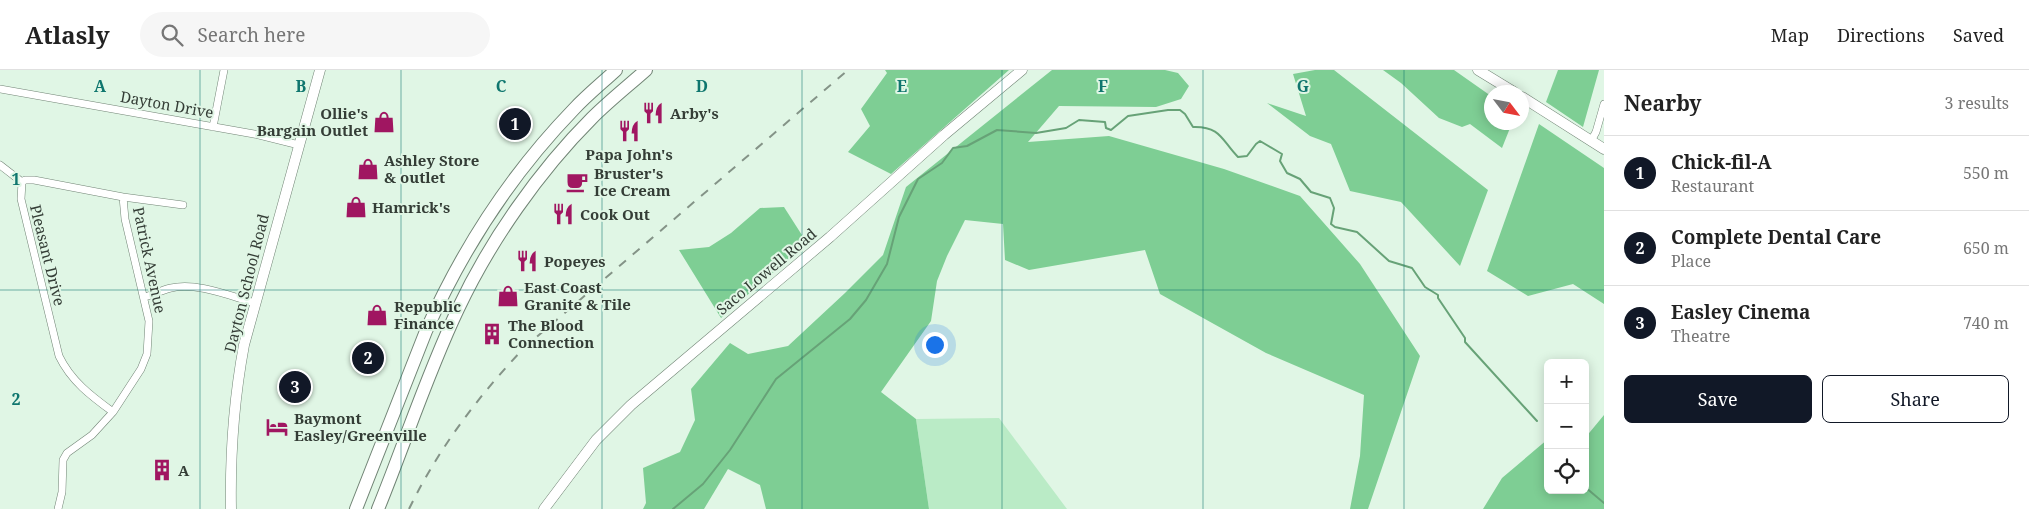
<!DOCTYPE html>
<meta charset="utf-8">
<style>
:root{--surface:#fff;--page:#f6f6f6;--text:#222;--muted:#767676;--line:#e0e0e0;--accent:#111827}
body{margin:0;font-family:"Noto Serif",serif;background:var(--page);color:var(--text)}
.controls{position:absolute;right:15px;bottom:15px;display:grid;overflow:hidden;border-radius:8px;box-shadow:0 2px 12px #0003}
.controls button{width:45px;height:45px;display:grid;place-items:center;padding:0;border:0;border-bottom:1px solid var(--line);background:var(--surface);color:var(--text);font:25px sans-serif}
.compass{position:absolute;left:1484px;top:15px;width:45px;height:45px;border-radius:50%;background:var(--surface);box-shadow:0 2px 12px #0003;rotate:122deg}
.you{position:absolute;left:934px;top:274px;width:18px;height:18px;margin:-12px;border:4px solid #fff;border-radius:50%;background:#1a73e8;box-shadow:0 0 0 8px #1a73e833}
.badge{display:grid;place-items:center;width:32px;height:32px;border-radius:50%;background:var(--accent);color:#fff;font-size:16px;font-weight:700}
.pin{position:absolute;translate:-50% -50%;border:2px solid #fff;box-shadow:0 1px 5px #0006}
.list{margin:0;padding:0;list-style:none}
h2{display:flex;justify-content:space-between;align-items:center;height:65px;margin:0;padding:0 20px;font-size:21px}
h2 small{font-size:16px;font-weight:400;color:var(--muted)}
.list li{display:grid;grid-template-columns:32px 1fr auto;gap:15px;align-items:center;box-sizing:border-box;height:75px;padding:0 20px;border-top:1px solid var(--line)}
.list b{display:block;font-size:19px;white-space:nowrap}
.list p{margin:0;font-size:16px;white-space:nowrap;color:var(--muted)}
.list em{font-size:16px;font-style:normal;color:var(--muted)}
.actions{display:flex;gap:10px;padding:15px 20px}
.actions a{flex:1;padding:11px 0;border:1px solid var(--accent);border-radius:8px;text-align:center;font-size:18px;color:var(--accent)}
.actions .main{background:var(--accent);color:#fff}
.icon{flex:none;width:28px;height:28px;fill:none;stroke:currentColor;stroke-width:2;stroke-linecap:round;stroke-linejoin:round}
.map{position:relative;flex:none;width:1604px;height:439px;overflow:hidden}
header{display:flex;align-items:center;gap:30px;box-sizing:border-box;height:70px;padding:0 25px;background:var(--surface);border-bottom:1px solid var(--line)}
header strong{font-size:24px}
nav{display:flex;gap:28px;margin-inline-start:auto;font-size:18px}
.search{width:350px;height:45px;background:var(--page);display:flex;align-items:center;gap:12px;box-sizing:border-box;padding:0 18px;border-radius:28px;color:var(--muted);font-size:19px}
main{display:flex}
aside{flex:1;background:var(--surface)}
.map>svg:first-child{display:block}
.green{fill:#baebc6}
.forest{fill:#7ece94}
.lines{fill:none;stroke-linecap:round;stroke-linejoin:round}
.stream{stroke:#67a277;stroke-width:2}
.street-casing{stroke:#718475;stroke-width:8}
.secondary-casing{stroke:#718475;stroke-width:11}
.highway-casing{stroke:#718475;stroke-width:14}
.street{stroke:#fff;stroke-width:7}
.secondary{stroke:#fff;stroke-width:10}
.highway{stroke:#fff;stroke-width:12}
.rail{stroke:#849387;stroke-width:2;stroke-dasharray:9 9;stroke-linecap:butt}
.grid{fill:none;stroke:#0f766e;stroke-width:1;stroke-opacity:0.55}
.labels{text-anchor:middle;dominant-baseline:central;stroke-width:4;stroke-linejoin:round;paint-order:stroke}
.street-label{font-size:15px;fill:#343d36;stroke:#e0f6e5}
.poi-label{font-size:15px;font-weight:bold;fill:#343d36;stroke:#e0f6e5;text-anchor:start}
.grid-label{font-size:16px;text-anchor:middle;font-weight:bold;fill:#0f766e;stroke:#e0f6e5;stroke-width:4;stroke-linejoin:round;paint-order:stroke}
</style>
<header>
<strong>Atlasly</strong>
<div class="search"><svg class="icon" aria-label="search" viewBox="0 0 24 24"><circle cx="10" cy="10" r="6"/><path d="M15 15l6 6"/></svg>Search here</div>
<nav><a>Map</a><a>Directions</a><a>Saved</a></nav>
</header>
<main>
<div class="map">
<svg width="1604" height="439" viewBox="0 0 1604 439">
<rect width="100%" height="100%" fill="#e0f6e5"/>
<path class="green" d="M999 348 1067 439H929L916 349Z"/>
<path class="forest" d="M885 0H1009L891 104 848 82 870 56 861 39 887 3Z
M1052 0H1165L1178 3 1189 16 1181 29 1156 37 1059 36 1028 72 1109 66 1224 99 1300 126 1360 194 1420 286 1368 439H1350L1360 386 1364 325 1266 283 1160 224 1145 180 1029 200 1005 190 1003 154 965 150 947 186 937 211 931 251 881 322 916 349 929 439H766L760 415 728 399 704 439H643L646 433 643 398 680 382 695 350 691 319 730 273 748 284 788 276 845 223 883 185 906 117Z
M1315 0H1334L1488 120 1460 196 1401 132 1350 121 1331 74 1310 66 1267 33 1306 46 1293 4Z
M1383 0H1454L1491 26 1492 52 1512 53 1502 78 1470 54 1462 57 1439 48 1401 13Z
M1558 0H1599L1583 57 1546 32Z
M1539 54 1604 98V234L1573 214 1528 226 1487 201Z
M784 137 807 173 721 248 679 180 709 177 731 163 760 138Z
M1604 345V439H1483L1502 408 1548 369V420H1585V368Z"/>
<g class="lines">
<path class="stream" d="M1585 417 1604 433
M673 439 703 414 730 380 776 309 850 249 866 230 887 194 899 147 918 109 942 93 953 78 967 76 997 60 1036 63 1066 58 1079 50 1105 52 1106 58 1111 60 1128 46 1168 40H1180L1185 44 1193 57C1221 56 1222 71 1238 87L1247 86 1256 74 1260 71 1282 84 1280 91 1287 103 1300 109 1311 122 1330 128 1334 138 1331 154 1335 157 1357 162 1389 191 1412 198 1425 217 1438 225V228L1465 268V272L1537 351"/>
<g class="street-casing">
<path id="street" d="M0 19 254 64 299 75
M213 57 224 0
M1591 71 1596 62 1604 34
M0 95 22 112
M145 227C154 224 162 220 171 218 197 212 230 226 255 233
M113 342C91 326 71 311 59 286L21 129 22 112 25 110H34L123 127 183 135
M58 439 62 422 63 390 67 383 92 365 113 342 141 299 147 284 149 251 125 149 123 127"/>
</g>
<g class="secondary-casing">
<path id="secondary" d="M1478 0 1514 22
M1522 27 1604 79
M231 439C230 383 234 329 244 275L320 0
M544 439 596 370 631 335 830 167 944 65 1022 0"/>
</g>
<g class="highway-casing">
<path id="highway" d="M356 439 426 261C462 180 512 103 574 39 587 25 602 13 616 0
M378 439C405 373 427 304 458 239 490 171 539 101 592 48 609 31 628 16 646 0"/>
</g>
<use href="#street" class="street"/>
<use href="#secondary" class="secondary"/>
<use href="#highway" class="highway"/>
<path class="rail" d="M409 439C438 379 479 325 525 277L848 0"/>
</g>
<path class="grid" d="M200 0V439M401 0V439M602 0V439M802 0V439M1002 0V439M1203 0V439M1404 0V439M0 220H1604"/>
<defs>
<g id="restaurant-bare" transform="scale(1.725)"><path d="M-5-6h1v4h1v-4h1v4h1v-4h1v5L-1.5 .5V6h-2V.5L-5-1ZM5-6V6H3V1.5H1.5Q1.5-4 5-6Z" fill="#a01661" stroke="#e0f6e5" stroke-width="2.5" paint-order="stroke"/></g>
<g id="shop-bare" transform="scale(1.725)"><path d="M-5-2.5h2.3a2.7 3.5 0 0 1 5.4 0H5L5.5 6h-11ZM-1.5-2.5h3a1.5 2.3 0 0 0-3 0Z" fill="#a01661" stroke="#e0f6e5" stroke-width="2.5" paint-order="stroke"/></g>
<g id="cafe-bare" transform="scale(1.725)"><path d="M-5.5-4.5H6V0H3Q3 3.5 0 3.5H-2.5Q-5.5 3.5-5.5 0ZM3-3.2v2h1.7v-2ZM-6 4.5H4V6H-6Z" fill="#a01661" stroke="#e0f6e5" stroke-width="2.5" paint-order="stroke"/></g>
<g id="building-bare" transform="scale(1.725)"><path d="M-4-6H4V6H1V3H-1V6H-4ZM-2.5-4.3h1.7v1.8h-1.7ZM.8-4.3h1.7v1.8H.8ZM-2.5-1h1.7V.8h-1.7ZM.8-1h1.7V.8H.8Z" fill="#a01661" stroke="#e0f6e5" stroke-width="2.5" paint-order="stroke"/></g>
<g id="hotel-bare" transform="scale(1.725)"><path d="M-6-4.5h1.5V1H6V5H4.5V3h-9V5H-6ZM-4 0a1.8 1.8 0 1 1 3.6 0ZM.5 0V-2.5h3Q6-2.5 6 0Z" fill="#a01661" stroke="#e0f6e5" stroke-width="2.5" paint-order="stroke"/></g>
</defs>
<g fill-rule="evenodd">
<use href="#restaurant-bare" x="653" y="43"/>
<use href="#shop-bare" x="384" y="52"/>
<use href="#restaurant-bare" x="629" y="61"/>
<use href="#shop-bare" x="368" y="99"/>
<use href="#cafe-bare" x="577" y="112"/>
<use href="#shop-bare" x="356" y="137"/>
<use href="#restaurant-bare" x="563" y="144"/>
<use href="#restaurant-bare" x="527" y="191"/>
<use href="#shop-bare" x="508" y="226"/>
<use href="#shop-bare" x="377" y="245"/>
<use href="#building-bare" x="492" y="264"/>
<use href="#hotel-bare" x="277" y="357"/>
<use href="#building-bare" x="162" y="400"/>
</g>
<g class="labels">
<g class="street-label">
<text transform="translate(167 34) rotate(10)">Dayton Drive</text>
<text transform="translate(48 185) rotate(76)">Pleasant Drive</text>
<text transform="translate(150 190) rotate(78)">Patrick Avenue</text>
<text transform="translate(766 201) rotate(-40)">Saco Lowell Road</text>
<text transform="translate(246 213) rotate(-76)">Dayton School Road</text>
</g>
<g class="poi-label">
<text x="368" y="43" text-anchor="end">Ollie's<tspan x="368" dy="17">Bargain Outlet</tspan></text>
<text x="670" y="43">Arby's</text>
<text x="629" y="84" text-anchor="middle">Papa John's</text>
<text x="384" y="90">Ashley Store<tspan x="384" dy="17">&amp; outlet</tspan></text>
<text x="594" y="103">Bruster's<tspan x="594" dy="17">Ice Cream</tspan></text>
<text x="372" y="137">Hamrick's</text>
<text x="580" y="144">Cook Out</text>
<text x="544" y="191">Popeyes</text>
<text x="524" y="217">East Coast<tspan x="524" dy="17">Granite &amp; Tile</tspan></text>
<text x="394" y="236">Republic<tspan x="394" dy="17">Finance</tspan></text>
<text x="508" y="255">The Blood<tspan x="508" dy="17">Connection</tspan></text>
<text x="294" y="348">Baymont<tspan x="294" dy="17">Easley/Greenville</tspan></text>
<text x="178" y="400">A</text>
</g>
</g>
<g class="grid-label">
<text x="100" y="22">A</text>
<text x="301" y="22">B</text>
<text x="501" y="22">C</text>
<text x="702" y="22">D</text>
<text x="902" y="22">E</text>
<text x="1103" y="22">F</text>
<text x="1303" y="22">G</text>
<text x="16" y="115">1</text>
<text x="16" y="335">2</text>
</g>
</svg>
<div class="controls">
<button>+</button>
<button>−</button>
<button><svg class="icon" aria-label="locate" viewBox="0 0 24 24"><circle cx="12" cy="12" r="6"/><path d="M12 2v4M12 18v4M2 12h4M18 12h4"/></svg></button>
</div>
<svg class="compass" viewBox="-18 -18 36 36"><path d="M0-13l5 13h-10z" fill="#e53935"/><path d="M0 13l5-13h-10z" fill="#767676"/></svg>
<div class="you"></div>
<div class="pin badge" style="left:515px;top:54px">1</div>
<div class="pin badge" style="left:368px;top:288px">2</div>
<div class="pin badge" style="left:295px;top:317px">3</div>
</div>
<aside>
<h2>Nearby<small>3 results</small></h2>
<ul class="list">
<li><span class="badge">1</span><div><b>Chick-fil-A</b><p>Restaurant</p></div><em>550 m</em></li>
<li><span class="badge">2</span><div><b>Complete Dental Care</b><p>Place</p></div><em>650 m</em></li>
<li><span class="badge">3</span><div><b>Easley Cinema</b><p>Theatre</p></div><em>740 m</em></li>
</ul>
<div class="actions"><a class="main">Save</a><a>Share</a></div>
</aside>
</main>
